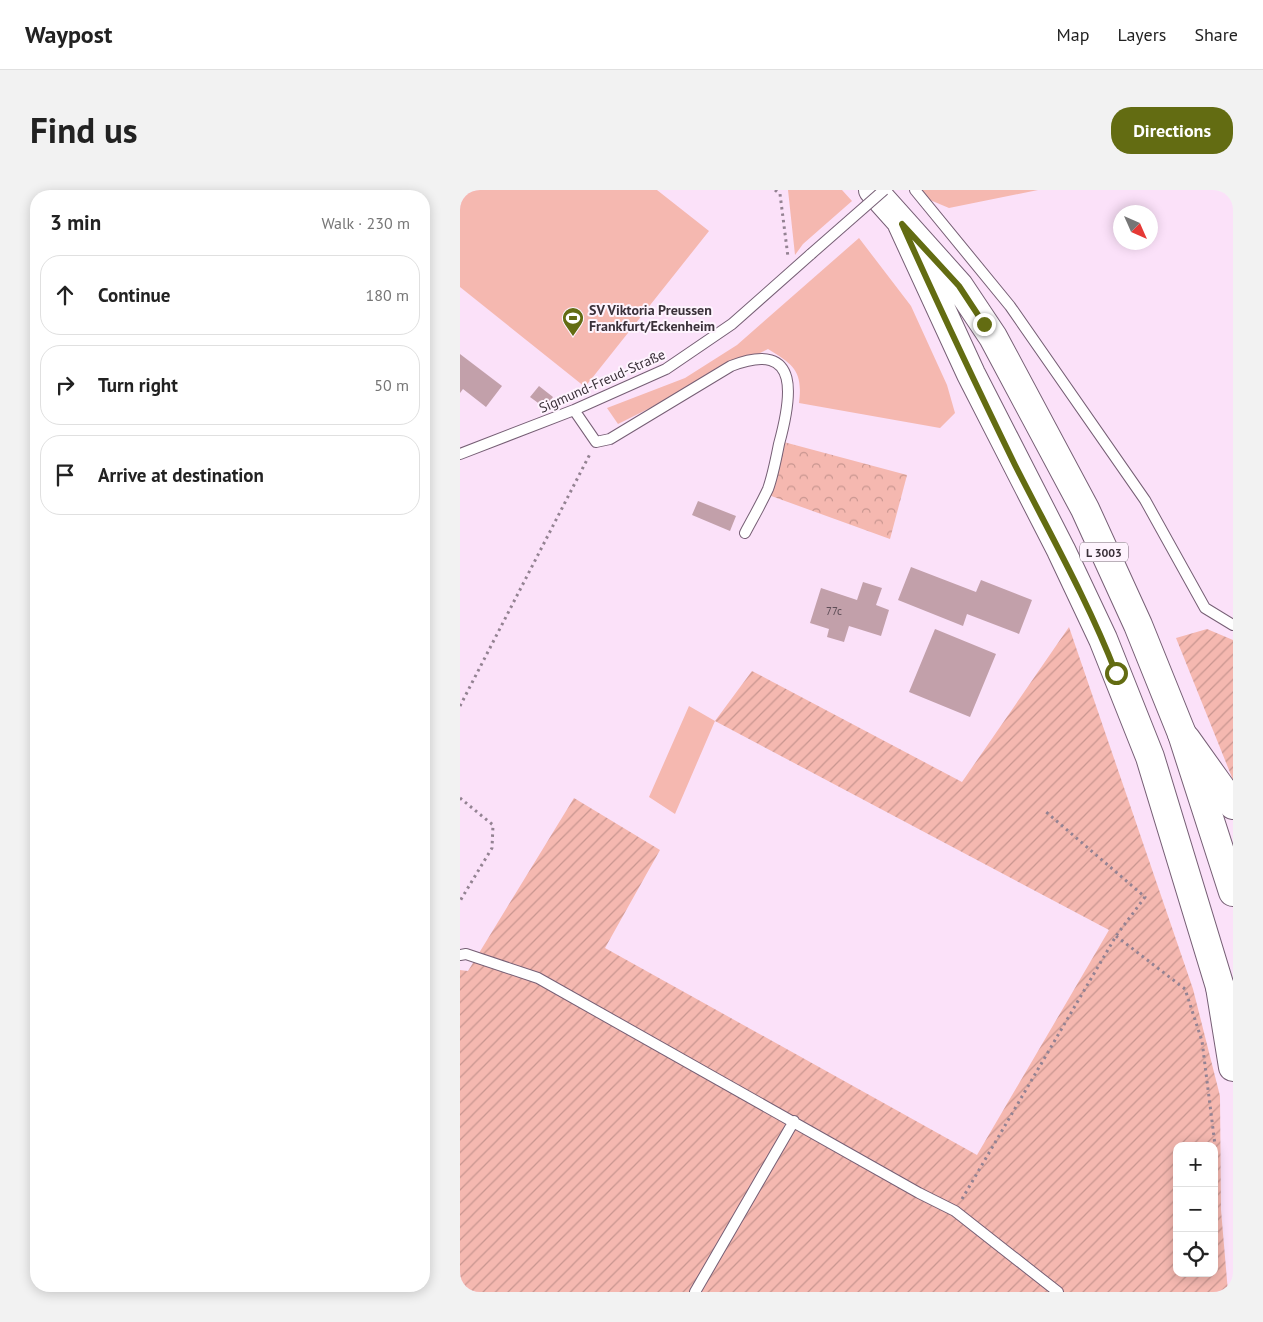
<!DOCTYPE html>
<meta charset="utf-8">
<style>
:root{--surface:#fff;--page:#f2f2f2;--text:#222;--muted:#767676;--line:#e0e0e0;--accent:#636c12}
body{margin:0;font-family:"PT Sans",sans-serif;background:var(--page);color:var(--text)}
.controls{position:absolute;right:15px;bottom:15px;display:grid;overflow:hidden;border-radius:10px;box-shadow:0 2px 12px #0003}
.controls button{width:45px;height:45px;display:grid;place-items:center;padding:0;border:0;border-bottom:1px solid var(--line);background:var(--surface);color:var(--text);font:25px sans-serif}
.compass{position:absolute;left:653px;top:15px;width:45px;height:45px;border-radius:50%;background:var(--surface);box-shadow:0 2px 12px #0003;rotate:135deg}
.stop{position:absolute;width:15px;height:15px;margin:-11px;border:4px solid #636c12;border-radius:50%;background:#fff}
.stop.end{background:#636c12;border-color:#fff;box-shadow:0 1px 5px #0008}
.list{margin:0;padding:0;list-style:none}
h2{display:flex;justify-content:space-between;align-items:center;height:65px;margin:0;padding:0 20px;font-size:21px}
h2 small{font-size:16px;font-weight:400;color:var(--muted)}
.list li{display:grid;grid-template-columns:32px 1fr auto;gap:15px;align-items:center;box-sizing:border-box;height:80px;margin:0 10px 10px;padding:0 10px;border:1px solid var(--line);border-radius:20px}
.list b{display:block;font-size:19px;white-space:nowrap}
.list em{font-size:16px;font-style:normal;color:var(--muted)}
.icon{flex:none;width:28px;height:28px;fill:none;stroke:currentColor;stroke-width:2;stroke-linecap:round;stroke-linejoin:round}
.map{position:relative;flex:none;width:773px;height:1102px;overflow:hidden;border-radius:20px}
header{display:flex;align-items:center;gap:30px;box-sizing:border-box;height:70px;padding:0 25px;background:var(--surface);border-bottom:1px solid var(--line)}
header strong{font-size:24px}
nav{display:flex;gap:28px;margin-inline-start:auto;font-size:18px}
.intro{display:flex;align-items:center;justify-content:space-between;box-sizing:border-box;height:120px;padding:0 30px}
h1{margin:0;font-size:35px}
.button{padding:12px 22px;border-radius:20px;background:var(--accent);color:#fff;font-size:18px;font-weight:700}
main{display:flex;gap:30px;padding:0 30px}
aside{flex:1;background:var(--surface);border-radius:20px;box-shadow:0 2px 12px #0003}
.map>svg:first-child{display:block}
.green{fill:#f5b8b0}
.forest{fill:url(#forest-crowns)}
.garden{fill:url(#garden-furrows);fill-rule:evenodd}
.building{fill:#c2a0aa}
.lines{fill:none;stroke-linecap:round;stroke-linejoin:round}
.lane-casing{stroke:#765f75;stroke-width:12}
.secondary-casing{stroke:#765f75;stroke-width:30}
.primary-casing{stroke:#765f75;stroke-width:30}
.highway-casing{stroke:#765f75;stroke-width:30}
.path{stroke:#938292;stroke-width:3;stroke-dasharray:2.5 4;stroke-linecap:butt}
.lane{stroke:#fff;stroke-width:10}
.secondary{stroke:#fff;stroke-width:28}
.primary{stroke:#fff;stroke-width:28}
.highway{stroke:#fff;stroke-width:28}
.lane-bridge-casing{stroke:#765f75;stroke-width:12;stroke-linecap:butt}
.lane-bridge{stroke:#fff;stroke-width:10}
.route{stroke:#636c12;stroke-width:6}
.labels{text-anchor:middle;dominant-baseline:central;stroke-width:4;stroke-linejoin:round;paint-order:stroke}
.number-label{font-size:11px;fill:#5d4d56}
.shield{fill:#fef4fe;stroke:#766c75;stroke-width:1}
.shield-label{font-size:12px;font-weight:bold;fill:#3b313a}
.poi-label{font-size:14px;font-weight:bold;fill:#3b313a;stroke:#fef4fe;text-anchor:start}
.street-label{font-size:14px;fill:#3b313a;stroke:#fef4fe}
</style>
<header>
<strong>Waypost</strong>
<nav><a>Map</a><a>Layers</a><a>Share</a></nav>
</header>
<div class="intro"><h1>Find us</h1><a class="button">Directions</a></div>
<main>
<aside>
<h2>3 min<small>Walk · 230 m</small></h2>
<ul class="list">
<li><svg class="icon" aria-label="ahead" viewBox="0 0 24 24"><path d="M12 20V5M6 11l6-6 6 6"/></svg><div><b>Continue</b></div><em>180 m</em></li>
<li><svg class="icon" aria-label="right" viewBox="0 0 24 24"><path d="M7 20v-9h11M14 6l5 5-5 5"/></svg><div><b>Turn right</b></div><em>50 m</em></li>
<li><svg class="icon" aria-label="arrive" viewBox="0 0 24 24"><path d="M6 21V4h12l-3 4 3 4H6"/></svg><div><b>Arrive at destination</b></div></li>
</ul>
</aside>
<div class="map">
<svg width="773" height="1102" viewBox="0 0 773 1102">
<defs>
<pattern id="forest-crowns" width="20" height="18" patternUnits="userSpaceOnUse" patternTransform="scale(1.25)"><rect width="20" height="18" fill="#f5b8b0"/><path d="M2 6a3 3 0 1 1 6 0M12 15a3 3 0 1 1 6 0" fill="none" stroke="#c89690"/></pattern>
<pattern id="garden-furrows" width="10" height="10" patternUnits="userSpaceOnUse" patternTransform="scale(1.25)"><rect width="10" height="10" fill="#f5b8b0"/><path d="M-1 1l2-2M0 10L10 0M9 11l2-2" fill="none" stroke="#c89690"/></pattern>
</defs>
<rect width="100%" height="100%" fill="#fbe1f9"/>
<path class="green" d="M0 0H197L249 41 125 197 0 97Z
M328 0H382L392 11 343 54 335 65Z
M462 0H578L489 18 470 10Z
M399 48 451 116 487 195 495 223 480 238 339 213C343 181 334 175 308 159L158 234 147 218 225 188 277 155Z
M229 516 255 531 215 624 189 607Z"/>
<path class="forest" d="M320 251 447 285 430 349 303 303Z"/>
<path class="garden" d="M609 437 733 799 760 906 761 1020 768 1102H0V780L8 781 114 608 200 660 145 758 517 965 649 740 255 531 292 481 502 592ZM717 956H754V1083H717Z
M747 439 773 450V590L716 448Z"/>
<path class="building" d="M0 164 42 196 26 217 3 199 0 203Z
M79 196 93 207 85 218 70 207Z
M238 311 276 326 270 341 232 325Z
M451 377 516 402 521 390 572 410 559 444 507 424 503 436 438 410Z
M403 392 422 398 416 415 429 420 421 446 389 436 384 452 367 447 369 439 350 433 361 398 397 410Z
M475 439 536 464 510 527 449 502Z"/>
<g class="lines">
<g class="lane-casing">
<path id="lane" d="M455 0 550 116 685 310 745 418 773 435
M114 220 136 252 150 249 271 176C343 148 331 210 319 254 316 269 313 285 308 299 301 314 293 328 285 343
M0 264 114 220 206 179 272 134 351 64
M0 765 6 764 78 788 459 1003 495 1021 598 1102
M235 1102 334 931"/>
</g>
<g class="secondary-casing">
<path id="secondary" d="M726 549 773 615"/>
</g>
<g class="primary-casing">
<path id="primary" d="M413 0 499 96 533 147 625 319 678 435 722 544
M442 34 511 184 601 360 643 449 690 567 760 797 773 877"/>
</g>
<g class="highway-casing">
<path id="highway" d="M722 544 773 702
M760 797 773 833"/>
</g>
<path class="path" d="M315 0 320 4 328 67
M0 516 130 264
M0 608 33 635 32 658 0 711
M656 746 725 799 742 851 755 955
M502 1009 656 746 685 707 585 621"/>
<use href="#lane" class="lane"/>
<use href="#secondary" class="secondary"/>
<use href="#primary" class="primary"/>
<use href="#highway" class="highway"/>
<g class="lane-bridge-casing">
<path id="lane-bridge" d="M351 64 424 0"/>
</g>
<use href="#lane-bridge" class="lane-bridge"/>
</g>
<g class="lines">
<path class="route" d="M524 134 499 96 442 34C478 115 516 195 555 275 590 344 628 411 656 483"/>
</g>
<defs>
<g id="stadium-pin" transform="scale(1.125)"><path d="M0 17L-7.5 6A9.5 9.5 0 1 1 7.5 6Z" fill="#636c12" stroke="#fef4fe"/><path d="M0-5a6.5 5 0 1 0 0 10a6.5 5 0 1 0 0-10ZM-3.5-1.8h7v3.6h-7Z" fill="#fff"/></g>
</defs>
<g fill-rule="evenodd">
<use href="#stadium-pin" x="113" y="128"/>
</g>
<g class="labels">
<g class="number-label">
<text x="374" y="421">77c</text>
</g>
<rect class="shield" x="620" y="352.5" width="48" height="19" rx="4"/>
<g class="shield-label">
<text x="644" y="362">L 3003</text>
</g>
<g class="poi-label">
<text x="129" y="120">SV Viktoria Preussen<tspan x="129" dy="16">Frankfurt/Eckenheim</tspan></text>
</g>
<g class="street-label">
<text transform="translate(142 191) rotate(-24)">Sigmund-Freud-Straße</text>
</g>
</g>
</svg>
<div class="controls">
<button>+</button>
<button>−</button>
<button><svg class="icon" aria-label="locate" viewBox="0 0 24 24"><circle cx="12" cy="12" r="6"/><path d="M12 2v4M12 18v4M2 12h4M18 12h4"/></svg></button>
</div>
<svg class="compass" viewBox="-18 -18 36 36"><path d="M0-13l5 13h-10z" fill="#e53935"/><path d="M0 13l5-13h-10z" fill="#767676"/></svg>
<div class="stop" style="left:656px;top:483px"></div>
<div class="stop end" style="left:524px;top:134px"></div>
</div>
</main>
